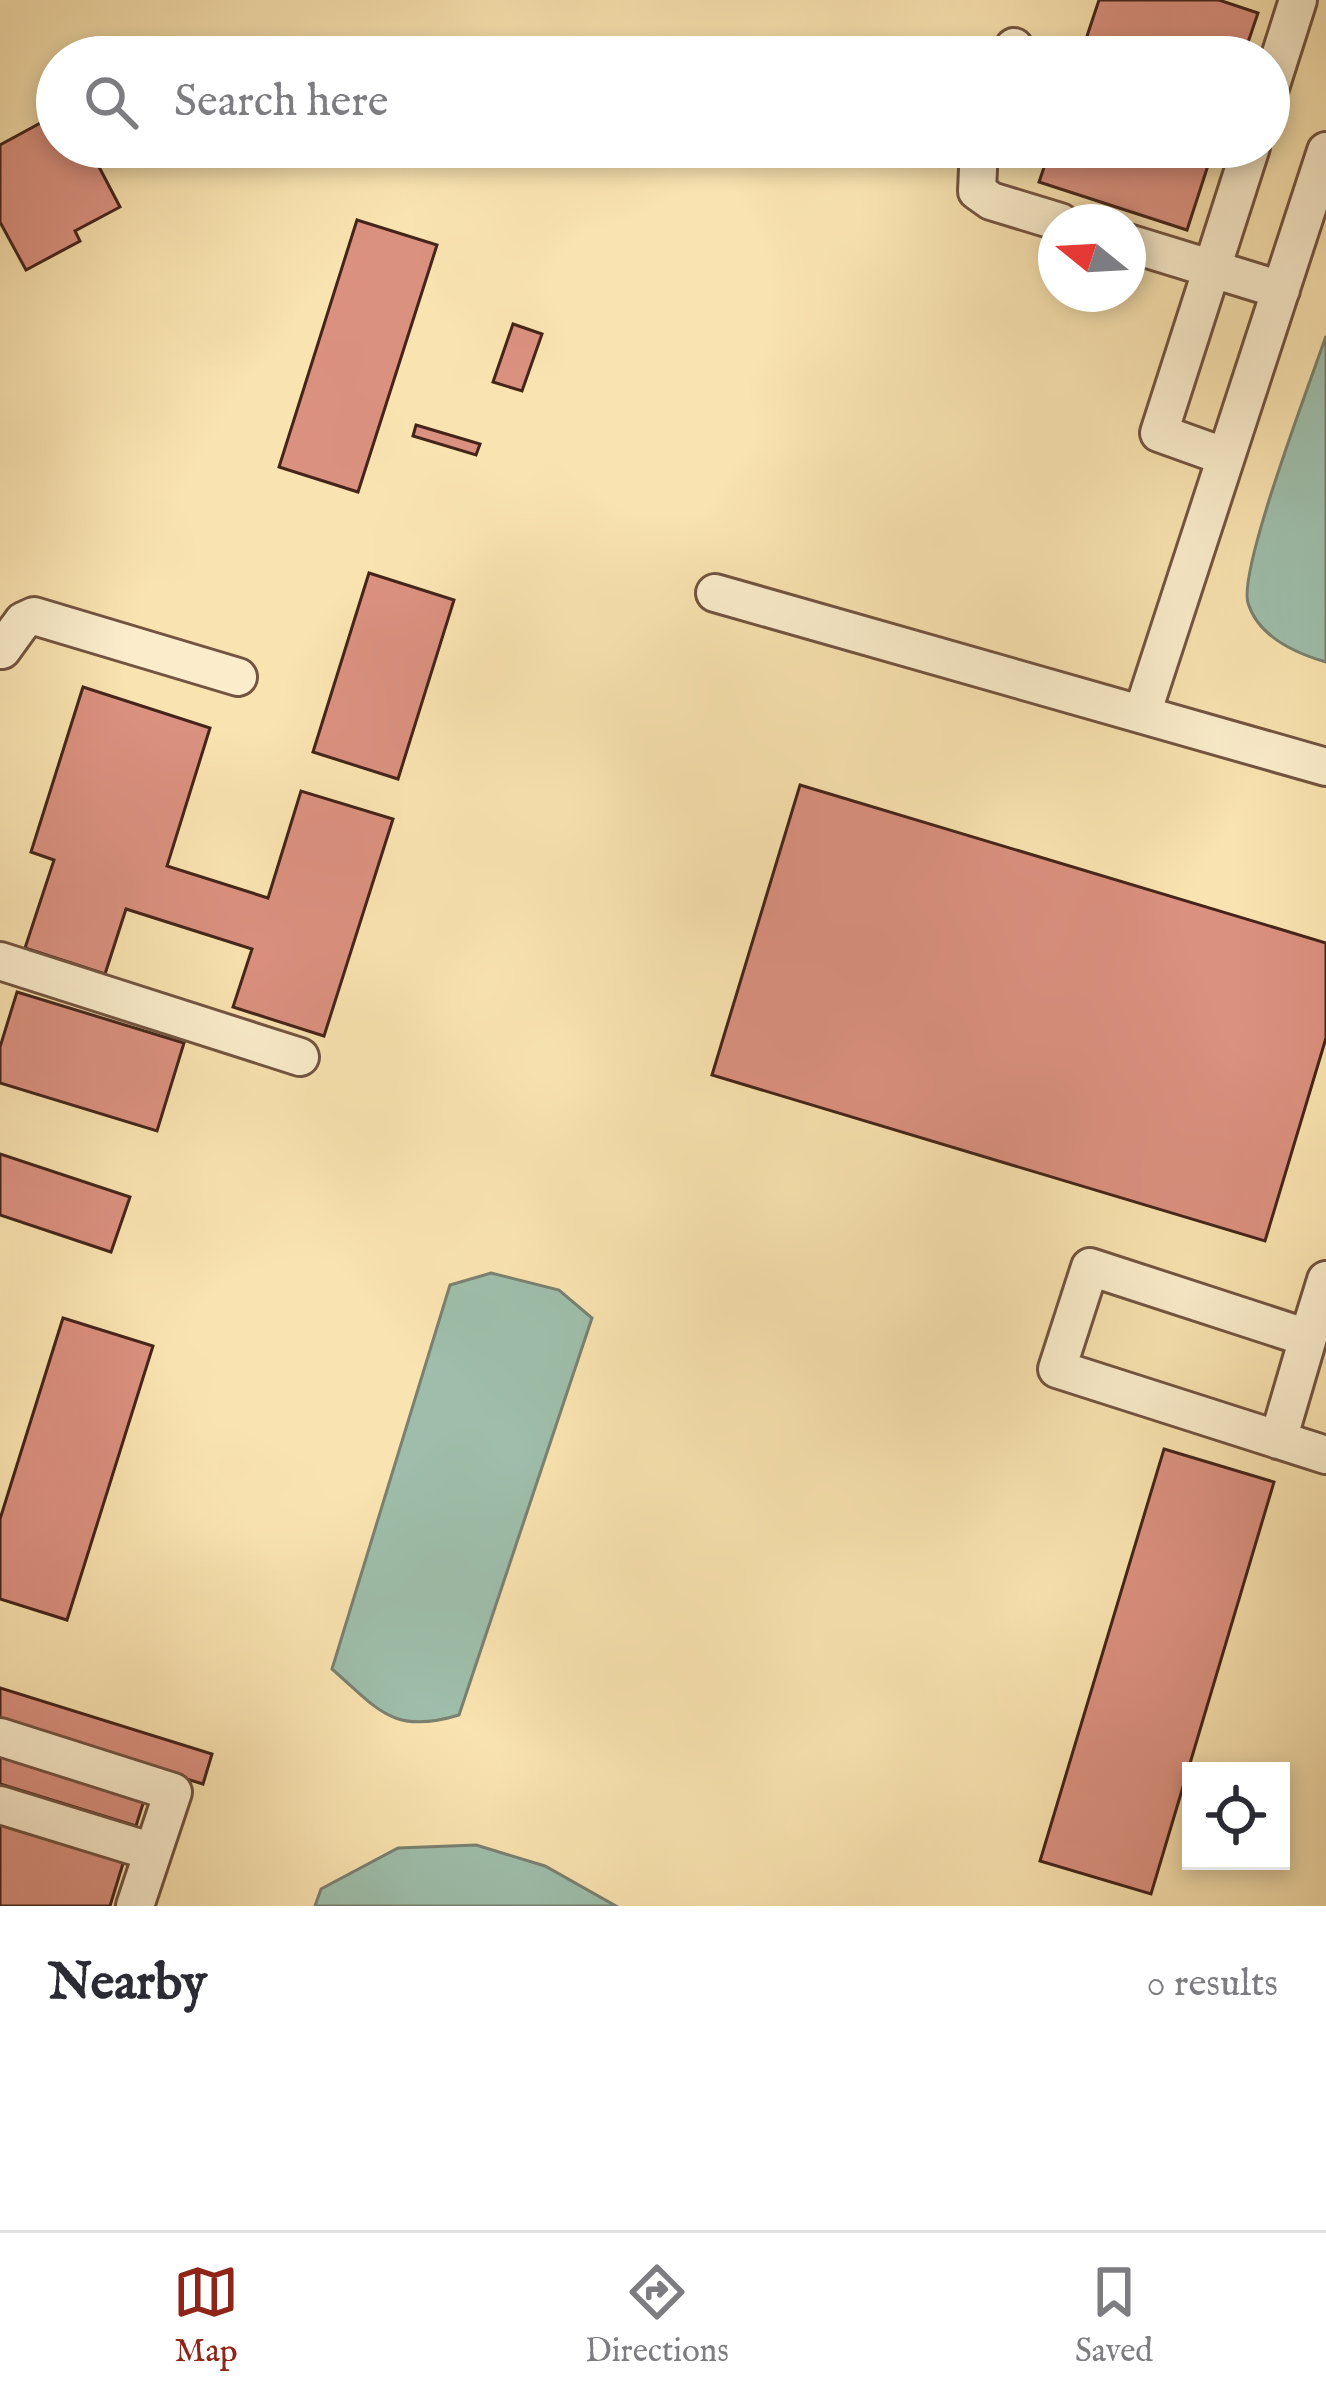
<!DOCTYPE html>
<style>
:root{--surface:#fff;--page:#f7f7f7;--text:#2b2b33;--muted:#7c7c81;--line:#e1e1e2;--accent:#8f2418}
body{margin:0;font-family:"IM FELL English",serif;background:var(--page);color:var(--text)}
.controls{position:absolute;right:36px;bottom:36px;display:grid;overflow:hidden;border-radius:0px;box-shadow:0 6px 18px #0003}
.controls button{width:108px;height:108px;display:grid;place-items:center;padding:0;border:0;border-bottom:3px solid var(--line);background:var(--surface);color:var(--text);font:60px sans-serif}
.compass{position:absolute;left:1038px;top:204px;width:108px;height:108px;border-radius:50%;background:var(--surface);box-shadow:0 6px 18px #0003;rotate:288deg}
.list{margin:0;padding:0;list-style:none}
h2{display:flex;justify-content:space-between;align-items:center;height:156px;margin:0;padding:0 48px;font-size:51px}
h2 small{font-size:39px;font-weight:400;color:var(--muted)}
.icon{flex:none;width:66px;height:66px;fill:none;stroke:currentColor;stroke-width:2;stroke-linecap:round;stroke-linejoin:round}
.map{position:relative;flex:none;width:1326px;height:1906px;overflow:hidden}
.search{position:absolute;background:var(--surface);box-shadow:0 6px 18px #0003;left:36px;right:36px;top:36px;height:132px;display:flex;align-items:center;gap:30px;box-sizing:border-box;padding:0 42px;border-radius:66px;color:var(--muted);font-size:45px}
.sheet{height:324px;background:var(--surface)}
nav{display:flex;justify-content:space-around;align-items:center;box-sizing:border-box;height:168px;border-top:3px solid var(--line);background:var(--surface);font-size:33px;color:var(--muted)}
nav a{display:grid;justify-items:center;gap:6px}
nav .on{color:var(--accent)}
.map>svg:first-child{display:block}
.water{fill:#9ebeab;stroke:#7a8171;stroke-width:3}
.building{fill:#db9180;stroke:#452519;stroke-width:3}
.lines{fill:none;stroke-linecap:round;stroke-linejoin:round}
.minor-casing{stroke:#72543f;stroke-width:42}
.minor{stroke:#fbedcc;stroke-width:36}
</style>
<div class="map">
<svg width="1326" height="1906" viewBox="0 0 1326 1906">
<rect width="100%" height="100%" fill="#f9e3b0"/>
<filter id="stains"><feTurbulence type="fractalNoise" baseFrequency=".00167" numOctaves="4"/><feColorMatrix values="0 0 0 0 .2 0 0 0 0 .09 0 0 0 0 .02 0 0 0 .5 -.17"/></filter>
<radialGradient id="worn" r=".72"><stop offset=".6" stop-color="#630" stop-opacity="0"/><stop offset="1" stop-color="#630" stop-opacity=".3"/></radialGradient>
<path class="water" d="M1326 336V662C1295 653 1258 636 1248 603 1238 570 1311 380 1326 336Z
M491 1273 559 1290 592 1318 459 1715C393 1735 379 1710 332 1669L450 1285Z
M476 1845 545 1866 616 1906H315L321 1889 398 1848Z"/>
<path class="building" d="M1099 0H1219L1258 13 1243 57H1080Z
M57 114V147H100L106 158 97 163 120 207 75 231 80 241 26 270 0 222V145Z
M1051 147H1214L1187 230 1039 182Z
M357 220 437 245 358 492 279 467Z
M513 324 542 334 522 391 493 382Z
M416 425 480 444 476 455 413 436Z
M369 573 454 600 398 779 313 752Z
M83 687 210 728 167 866 268 898 301 791 393 819 324 1036 233 1007 252 949 126 909 105 974 25 948 54 860 31 852Z
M800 785 1326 943V1038L1265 1241 712 1075Z
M17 992 184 1043 157 1131 0 1083V1047Z
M0 1154 130 1197 111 1252 0 1215Z
M63 1318 153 1346 67 1620 0 1599V1519Z
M1164 1449 1274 1482 1151 1894 1040 1861Z
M0 1688 212 1754 203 1784 0 1721Z
M0 1748 146 1794 136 1826 0 1784Z
M0 1817 125 1857 110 1906H0Z"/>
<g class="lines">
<g class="minor-casing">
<path id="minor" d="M1011 57 1014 47
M1269 91 1298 0
M979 147 977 191 991 201 1060 222
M1128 243 1281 290
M1226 457 1159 433 1251 147
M715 593 1326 767
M2 650 23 621 34 616 238 677
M1142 714 1326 151
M0 961 300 1057
M1308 1338 1326 1280
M1278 1440 1308 1338 1090 1267 1057 1369 1326 1455
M0 1737 173 1792 135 1906
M0 1805 153 1852"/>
</g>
<use href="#minor" class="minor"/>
</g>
<rect width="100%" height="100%" filter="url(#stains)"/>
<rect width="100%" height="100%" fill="url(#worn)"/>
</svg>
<div class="controls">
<button><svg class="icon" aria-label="locate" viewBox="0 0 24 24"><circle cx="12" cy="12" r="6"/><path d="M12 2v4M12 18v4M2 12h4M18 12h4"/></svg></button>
</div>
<svg class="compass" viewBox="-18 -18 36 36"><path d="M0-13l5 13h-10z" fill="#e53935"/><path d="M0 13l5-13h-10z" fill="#7c7c81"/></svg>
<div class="search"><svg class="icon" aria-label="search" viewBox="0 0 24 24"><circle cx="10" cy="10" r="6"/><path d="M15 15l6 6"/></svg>Search here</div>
</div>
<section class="sheet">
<h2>Nearby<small>0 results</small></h2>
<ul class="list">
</ul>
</section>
<nav>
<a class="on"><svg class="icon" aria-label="map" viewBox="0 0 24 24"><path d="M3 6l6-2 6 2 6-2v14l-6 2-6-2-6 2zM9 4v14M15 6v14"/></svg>Map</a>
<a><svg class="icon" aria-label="directions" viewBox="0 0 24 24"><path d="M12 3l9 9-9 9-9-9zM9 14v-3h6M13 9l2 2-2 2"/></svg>Directions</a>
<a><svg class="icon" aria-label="saved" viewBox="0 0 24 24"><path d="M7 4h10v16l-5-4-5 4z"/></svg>Saved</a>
</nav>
